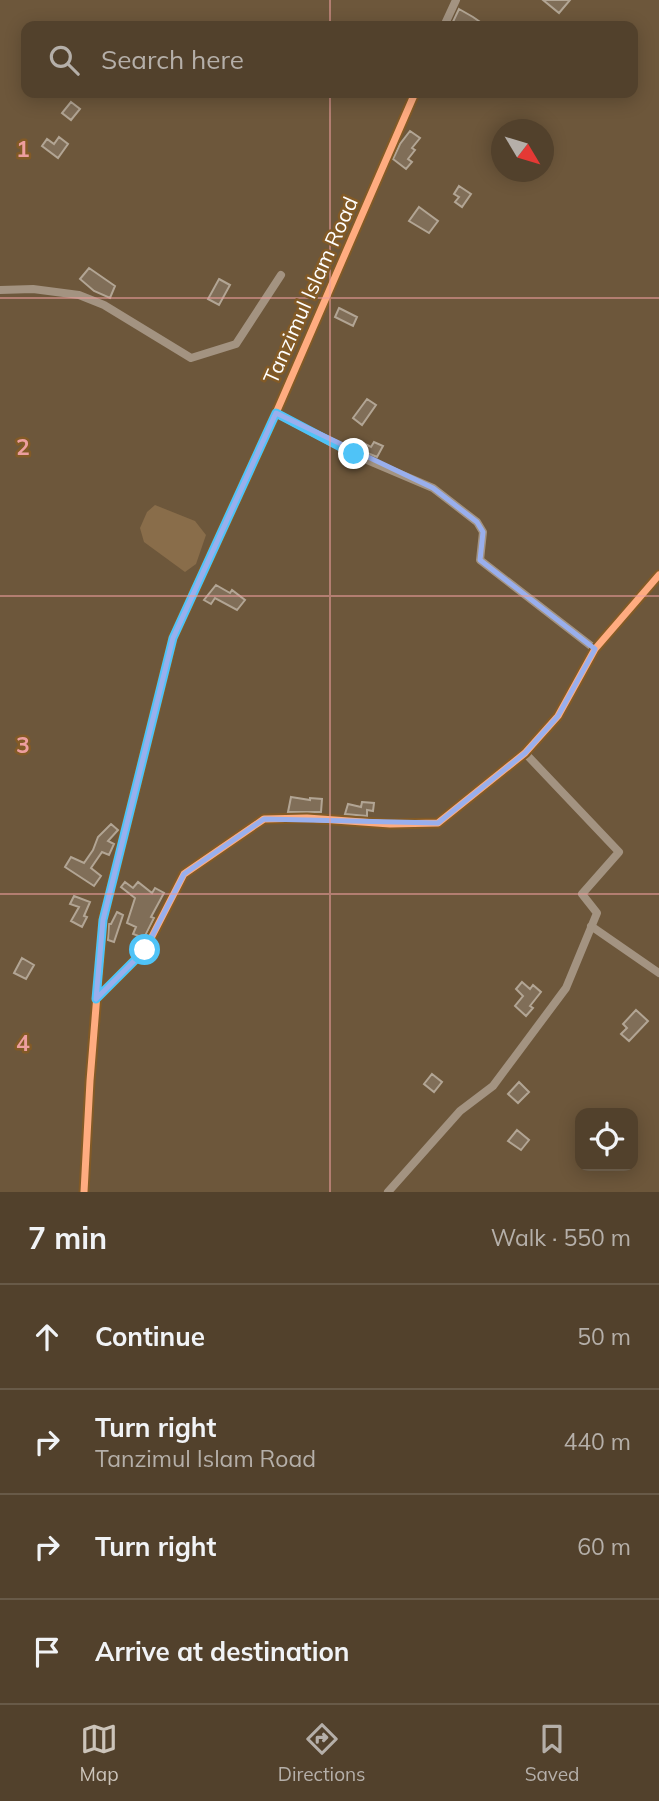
<!DOCTYPE html>
<meta charset="utf-8">
<style>
:root{--surface:#52412c;--page:#584834;--text:#f1f3f6;--muted:#b5afa9;--line:#685a48;--accent:#ccc4ba}
body{margin:0;font-family:Mulish,sans-serif;background:var(--page);color:var(--text)}
.controls{position:absolute;right:21px;bottom:21px;display:grid;overflow:hidden;border-radius:14px;box-shadow:0 4px 18px #0003}
.controls button{width:63px;height:63px;display:grid;place-items:center;padding:0;border:0;border-bottom:2px solid var(--line);background:var(--surface);color:var(--text);font:35px sans-serif}
.compass{position:absolute;left:491px;top:119px;width:63px;height:63px;border-radius:50%;background:var(--surface);box-shadow:0 4px 18px #0003;rotate:128deg}
.stop{position:absolute;width:21px;height:21px;margin:-16px;border:5px solid #4fc3f7;border-radius:50%;background:#fff}
.stop.end{background:#4fc3f7;border-color:#fff;box-shadow:0 2px 7px #0008}
.list{margin:0;padding:0;list-style:none}
h2{display:flex;justify-content:space-between;align-items:center;height:91px;margin:0;padding:0 28px;font-size:30px}
h2 small{font-size:23px;font-weight:400;color:var(--muted)}
.list li{display:grid;grid-template-columns:46px 1fr auto;gap:21px;align-items:center;box-sizing:border-box;height:105px;padding:0 28px;border-top:2px solid var(--line)}
.list b{display:block;font-size:26px;white-space:nowrap}
.list p{margin:0;font-size:23px;white-space:nowrap;color:var(--muted)}
.list em{font-size:23px;font-style:normal;color:var(--muted)}
.icon{flex:none;width:38px;height:38px;fill:none;stroke:currentColor;stroke-width:2;stroke-linecap:round;stroke-linejoin:round}
.map{position:relative;flex:none;width:659px;height:1192px;overflow:hidden}
.search{position:absolute;background:var(--surface);box-shadow:0 4px 18px #0003;left:21px;right:21px;top:21px;height:77px;display:flex;align-items:center;gap:18px;box-sizing:border-box;padding:0 24px;border-radius:14px;color:var(--muted);font-size:26px}
.sheet{height:511px;background:var(--surface)}
nav{display:flex;justify-content:space-around;align-items:center;box-sizing:border-box;height:98px;border-top:2px solid var(--line);background:var(--surface);font-size:19px;color:var(--muted)}
nav a{display:grid;justify-items:center;gap:4px}
nav .on{color:var(--accent)}
.map>svg:first-child{display:block}
.water{fill:#896d4a}
.building{fill:#806e58;stroke:#b2a594;stroke-width:2}
.lines{fill:none;stroke-linecap:round;stroke-linejoin:round}
.street{stroke:#a39381;stroke-width:8}
.cycleway-casing{stroke:#825a26;stroke-width:11}
.cycleway{stroke:#ffac80;stroke-width:7}
.route{stroke:#4fc3f7;stroke-width:9}
.marked{fill:none;stroke:#99afed;stroke-width:5;stroke-linejoin:round}
.grid{fill:none;stroke:#ed9e9e;stroke-width:2;stroke-opacity:0.55}
.labels{text-anchor:middle;dominant-baseline:central;stroke-width:5;stroke-linejoin:round;paint-order:stroke}
.street-label{font-size:21px;fill:#fff;stroke:#825a26}
.grid-label{font-size:23px;text-anchor:middle;font-weight:bold;fill:#ed9e9e;stroke:#825a26;stroke-width:5;stroke-linejoin:round;paint-order:stroke}
</style>
<div class="map">
<svg width="659" height="1192" viewBox="0 0 659 1192">
<rect width="100%" height="100%" fill="#6d573b"/>
<path class="water" d="M155 505 195 521 206 535 196 564 185 572 144 542 140 528 147 512Z"/>
<path class="building" d="M543 0H570L559 13Z
M459 9 473 17 486 26H451Z
M71 102 80 109 71 120 62 113Z
M410 131 420 138 412 148 415 150 408 159 412 162 406 169 393 159 400 144Z
M59 137 68 144 58 158 42 146 47 139 54 144Z
M459 186 471 194 462 207 455 202 459 197 454 194Z
M419 207 438 221 429 233 409 221Z
M89 268 115 286 110 298 94 291 80 279Z
M219 279 230 285 219 305 208 299Z
M339 308 357 317 353 326 335 317Z
M367 399 376 405 362 425 353 418Z
M355 439 371 447 374 442 383 446 377 457 351 446Z
M216 585 230 593 232 590 245 600 237 610 215 598 211 604 204 600Z
M291 797 310 800V798L322 799 321 812H288Z
M362 802 374 803 373 811 367 810V816L345 814 348 804 361 807Z
M111 824 118 830 108 841 114 844 109 855 102 852 91 868 101 876 94 886 65 867 71 857 84 863 93 850 98 837Z
M125 882 133 888 138 882 152 893 155 888 164 893 151 917 154 918 144 938 133 934 136 927 127 923 135 898 121 887Z
M74 896 90 902 84 916 87 917 82 927 71 921 79 907 70 904Z
M117 912 123 915 114 942 108 940 109 924H111Z
M22 958 34 965 26 979 14 973Z
M522 982 530 989 533 985 541 992 530 1006 533 1008 526 1016 515 1006 523 996 516 989Z
M636 1010 648 1021 629 1041 621 1034 627 1028 623 1024Z
M432 1074 442 1082 434 1092 424 1084Z
M519 1082 529 1092 518 1103 508 1094Z
M517 1130 529 1140 521 1150 508 1141Z"/>
<g class="lines">
<path class="street" d="M444 26 456 0
M0 290 33 289 79 295 104 305 191 358 236 344 281 275
M276 413 353 454 433 488 477 522 483 532 480 560 595 649
M591 926 659 973
M96 999 145 950 184 874 264 819 307 818 390 824 438 823 525 753 558 716 595 649 659 575
M84 1192 90 1081 103 920 173 638 276 413 415 93
M388 1192 460 1111 493 1086 566 988 597 913 582 894 619 852 525 753"/>
<g class="cycleway-casing">
<path id="cycleway" d="M96 999 145 950 184 874 264 819 307 818 390 824 438 823 525 753 558 716 595 649 659 575
M84 1192 90 1081 103 920 173 638 276 413 415 93"/>
</g>
<use href="#cycleway" class="cycleway"/>
</g>
<g class="lines">
<path class="route" d="M145 950 96 999 103 920 173 638 276 413 354 454"/>
</g>
<path class="marked" d="M276 413 433 488 477 522 483 532 480 560 595 649 558 716 525 753 438 823 264 819 184 874 145 950 96 999 103 920 173 638Z"/>
<path class="grid" d="M330 0V26M330 93V1192M0 298H659M0 596H659M0 894H659"/>
<g class="labels">
<g class="street-label">
<text transform="translate(310 290) rotate(-66)">Tanzimul Islam Road</text>
</g>
</g>
<g class="grid-label">
<text x="23" y="157">1</text>
<text x="23" y="455">2</text>
<text x="23" y="753">3</text>
<text x="23" y="1051">4</text>
</g>
</svg>
<div class="controls">
<button><svg class="icon" aria-label="locate" viewBox="0 0 24 24"><circle cx="12" cy="12" r="6"/><path d="M12 2v4M12 18v4M2 12h4M18 12h4"/></svg></button>
</div>
<svg class="compass" viewBox="-18 -18 36 36"><path d="M0-13l5 13h-10z" fill="#e53935"/><path d="M0 13l5-13h-10z" fill="#b5afa9"/></svg>
<div class="stop" style="left:145px;top:950px"></div>
<div class="stop end" style="left:354px;top:454px"></div>
<div class="search"><svg class="icon" aria-label="search" viewBox="0 0 24 24"><circle cx="10" cy="10" r="6"/><path d="M15 15l6 6"/></svg>Search here</div>
</div>
<section class="sheet">
<h2>7 min<small>Walk · 550 m</small></h2>
<ul class="list">
<li><svg class="icon" aria-label="ahead" viewBox="0 0 24 24"><path d="M12 20V5M6 11l6-6 6 6"/></svg><div><b>Continue</b></div><em>50 m</em></li>
<li><svg class="icon" aria-label="right" viewBox="0 0 24 24"><path d="M7 20v-9h11M14 6l5 5-5 5"/></svg><div><b>Turn right</b><p>Tanzimul Islam Road</p></div><em>440 m</em></li>
<li><svg class="icon" aria-label="right" viewBox="0 0 24 24"><path d="M7 20v-9h11M14 6l5 5-5 5"/></svg><div><b>Turn right</b></div><em>60 m</em></li>
<li><svg class="icon" aria-label="arrive" viewBox="0 0 24 24"><path d="M6 21V4h12l-3 4 3 4H6"/></svg><div><b>Arrive at destination</b></div></li>
</ul>
</section>
<nav>
<a class="on"><svg class="icon" aria-label="map" viewBox="0 0 24 24"><path d="M3 6l6-2 6 2 6-2v14l-6 2-6-2-6 2zM9 4v14M15 6v14"/></svg>Map</a>
<a><svg class="icon" aria-label="directions" viewBox="0 0 24 24"><path d="M12 3l9 9-9 9-9-9zM9 14v-3h6M13 9l2 2-2 2"/></svg>Directions</a>
<a><svg class="icon" aria-label="saved" viewBox="0 0 24 24"><path d="M7 4h10v16l-5-4-5 4z"/></svg>Saved</a>
</nav>
